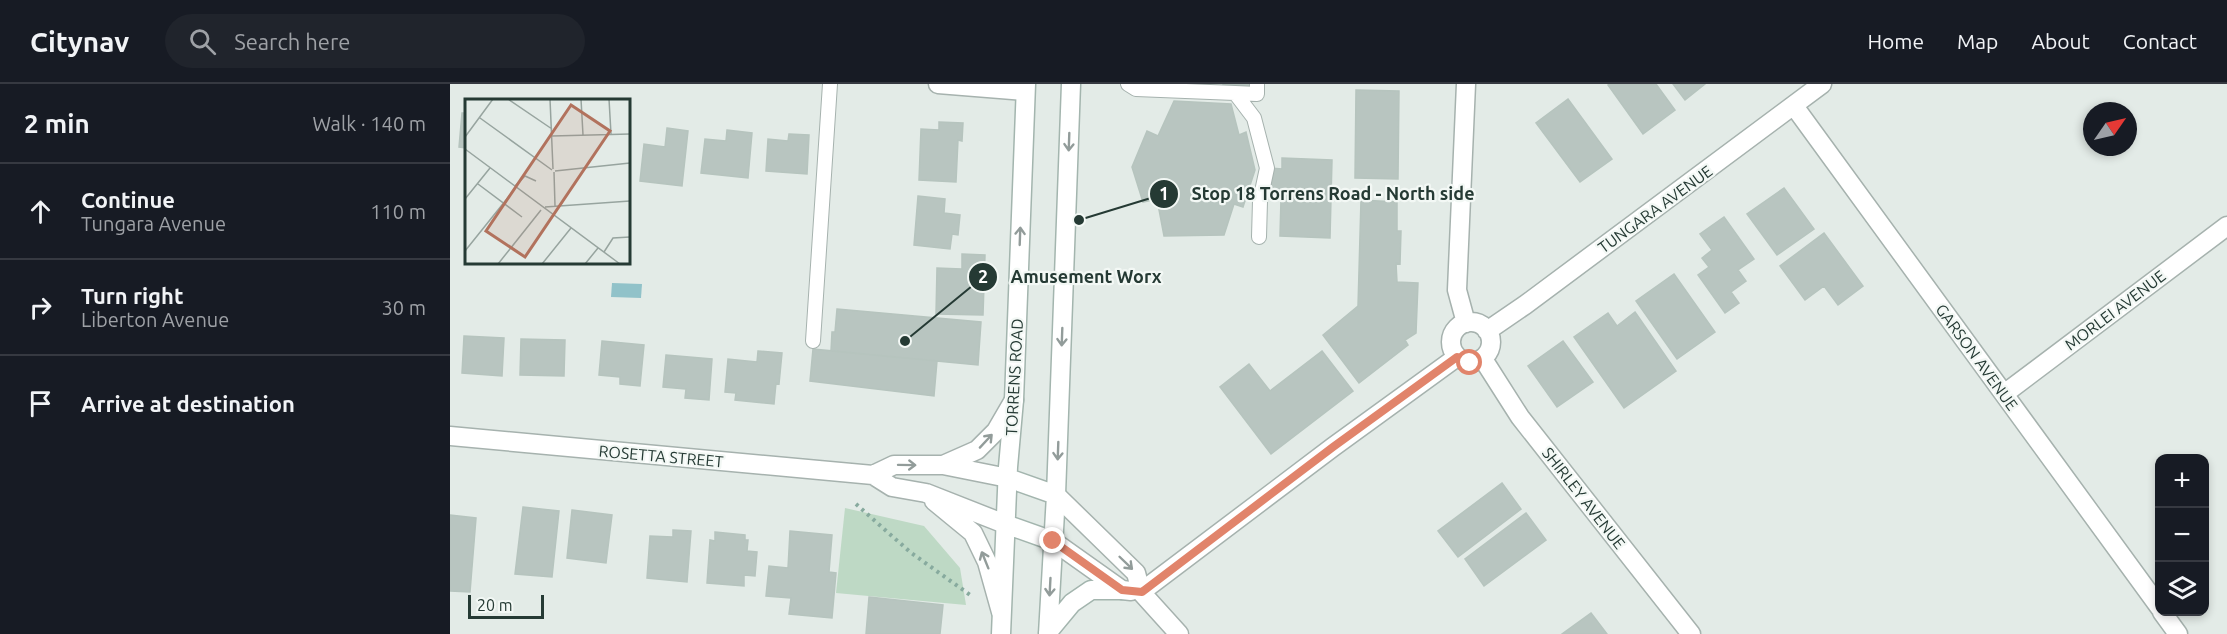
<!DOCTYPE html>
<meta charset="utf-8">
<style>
:root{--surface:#171b24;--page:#20242c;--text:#f1f3f6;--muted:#9ea1a6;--line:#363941}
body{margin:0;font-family:Ubuntu,sans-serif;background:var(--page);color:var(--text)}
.controls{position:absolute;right:18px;bottom:18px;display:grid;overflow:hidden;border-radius:12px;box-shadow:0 3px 9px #0003}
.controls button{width:54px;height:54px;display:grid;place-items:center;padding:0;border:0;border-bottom:2px solid var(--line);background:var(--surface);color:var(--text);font:30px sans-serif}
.compass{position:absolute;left:1633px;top:18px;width:54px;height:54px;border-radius:50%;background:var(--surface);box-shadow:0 3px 9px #0003;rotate:56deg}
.scale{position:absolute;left:18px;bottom:15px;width:76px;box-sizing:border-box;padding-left:6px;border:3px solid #253a34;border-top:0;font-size:16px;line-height:21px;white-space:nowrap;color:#253a34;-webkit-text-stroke:4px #f3f8f5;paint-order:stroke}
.stop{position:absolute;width:18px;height:18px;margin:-14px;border:4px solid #e1846b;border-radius:50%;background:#fff}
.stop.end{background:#e1846b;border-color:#fff;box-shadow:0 2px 6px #0008}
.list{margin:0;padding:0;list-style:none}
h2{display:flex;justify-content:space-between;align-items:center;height:78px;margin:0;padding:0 24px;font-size:26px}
h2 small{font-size:20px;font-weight:400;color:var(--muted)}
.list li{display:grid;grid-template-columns:39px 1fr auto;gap:18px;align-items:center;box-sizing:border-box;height:96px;padding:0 24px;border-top:2px solid var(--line)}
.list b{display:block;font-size:22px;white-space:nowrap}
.list p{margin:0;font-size:20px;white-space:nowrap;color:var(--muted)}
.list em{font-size:20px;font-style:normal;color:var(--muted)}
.icon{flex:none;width:33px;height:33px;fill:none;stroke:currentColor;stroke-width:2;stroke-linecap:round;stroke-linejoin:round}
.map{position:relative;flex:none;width:1777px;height:550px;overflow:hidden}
header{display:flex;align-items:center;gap:36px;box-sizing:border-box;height:84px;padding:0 30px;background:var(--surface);border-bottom:2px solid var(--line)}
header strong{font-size:28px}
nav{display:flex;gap:33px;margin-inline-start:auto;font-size:21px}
.search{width:420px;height:54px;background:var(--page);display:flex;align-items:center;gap:15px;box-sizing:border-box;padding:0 21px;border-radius:33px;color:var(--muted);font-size:22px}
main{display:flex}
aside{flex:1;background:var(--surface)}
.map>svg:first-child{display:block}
.green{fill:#bed9c5}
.water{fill:#91c2c9}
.building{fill:#b8c5c0;stroke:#b6c4be;stroke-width:1.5}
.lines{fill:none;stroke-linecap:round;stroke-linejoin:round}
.service-casing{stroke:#a6b2ae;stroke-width:16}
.minor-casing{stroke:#a6b2ae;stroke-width:21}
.tertiary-casing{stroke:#a6b2ae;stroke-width:21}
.secondary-casing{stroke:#a3b5ae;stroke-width:21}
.path{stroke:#87aa9e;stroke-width:4;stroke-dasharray:3 4.5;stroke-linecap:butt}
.service{stroke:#fff;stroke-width:14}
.minor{stroke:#fff;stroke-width:18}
.tertiary{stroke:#fff;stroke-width:18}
.secondary{stroke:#fff;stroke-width:18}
.oneway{stroke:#929c9a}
.route{stroke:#e1846b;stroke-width:8}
.labels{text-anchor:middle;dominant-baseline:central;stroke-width:4.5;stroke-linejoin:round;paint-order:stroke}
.street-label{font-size:16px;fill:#253a34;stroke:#f3f8f5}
.inset-road{fill:none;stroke:#97a49f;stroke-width:1.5}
.view{fill:#b2725d;fill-opacity:0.15;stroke:#b2725d;stroke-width:3}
.inset-edge{fill:none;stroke:#253a34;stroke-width:3}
.leader{fill:none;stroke:#253a34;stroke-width:2}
.callout-dot{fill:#253a34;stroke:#f3f8f5;stroke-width:2}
.mark-label{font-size:18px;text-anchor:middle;font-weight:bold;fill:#fff}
.callout-label{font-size:18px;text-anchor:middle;font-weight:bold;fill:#253a34;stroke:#f3f8f5;stroke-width:4.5;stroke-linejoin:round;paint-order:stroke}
</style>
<header>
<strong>Citynav</strong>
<div class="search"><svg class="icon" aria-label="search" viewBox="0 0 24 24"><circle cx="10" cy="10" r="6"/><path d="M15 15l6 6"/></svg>Search here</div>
<nav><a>Home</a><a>Map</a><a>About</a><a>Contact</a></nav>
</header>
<main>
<aside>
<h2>2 min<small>Walk · 140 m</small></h2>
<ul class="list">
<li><svg class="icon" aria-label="ahead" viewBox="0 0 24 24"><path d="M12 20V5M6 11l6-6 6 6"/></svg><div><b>Continue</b><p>Tungara Avenue</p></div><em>110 m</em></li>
<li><svg class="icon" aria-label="right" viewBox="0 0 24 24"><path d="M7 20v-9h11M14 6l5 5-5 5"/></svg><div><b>Turn right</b><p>Liberton Avenue</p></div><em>30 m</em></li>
<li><svg class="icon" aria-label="arrive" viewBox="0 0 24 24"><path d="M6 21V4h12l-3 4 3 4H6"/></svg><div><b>Arrive at destination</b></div></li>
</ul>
</aside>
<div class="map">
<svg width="1777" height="550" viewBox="0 0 1777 550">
<rect width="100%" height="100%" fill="#e3ebe7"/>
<path class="green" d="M395 424 474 442 510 484 516 521 386 509Z"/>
<path class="water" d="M162 199 192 200 191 214 161 213Z"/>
<path class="building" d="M773 0H800V3L773 1Z
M1160 0H1206L1225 26 1193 50 1158 1Z
M1223 0H1255L1235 16Z
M906 6 949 7 948 95 905 94Z
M1118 15 1162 75 1130 98 1086 39Z
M724 17 781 20 789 51 796 48 805 86 793 123 784 120 774 151 714 152 707 115 693 118 682 83 697 47 708 52Z
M12 29H16V64L9 63Z
M489 38 513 39 512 57 508 56 506 98 469 96 471 45 489 46Z
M217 44 238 47 232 102 190 97 194 60 215 63Z
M277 46 302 49 298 94 251 89 255 55 276 57Z
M339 50 359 51 357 90 316 87 318 55 338 57Z
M832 74 882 76 880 154 830 152 831 115H820L821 84 832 85Z
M1334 104 1364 145 1327 171 1297 130Z
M468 112 495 115 494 129 510 131 508 151 502 150 500 165 464 161Z
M911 116 947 118V147H951L950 180 946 179 947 198 968 199 966 249 955 256 958 261 909 299 873 251 908 222Z
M1274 133 1304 175 1288 186 1296 197 1281 208 1289 219 1275 229 1248 191 1259 183 1252 174 1262 166 1250 150Z
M1374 149 1413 202 1388 221 1374 202 1355 216 1330 182Z
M512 170 535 171 533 231 486 230 487 184 512 185Z
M1224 190 1265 248 1227 275 1186 217Z
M387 225 531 238 528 281 381 267 382 248H385Z
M1185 228 1226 287 1174 324 1124 253 1158 229 1167 242Z
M14 252 54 254 52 292 12 289Z
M71 255 115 256 114 292 70 291Z
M152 257 194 261 190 302 170 300V293L149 291Z
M1113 257 1143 298 1107 323 1078 282Z
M363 265 487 277 484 312 360 297Z
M308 267 332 269 329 300 326 299 324 320 285 316 286 309 275 308 278 275 307 278Z
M872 267 903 307 821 370 770 303 799 280 820 307Z
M216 271 262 275 259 316 235 314 236 305 213 303Z
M1052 399 1071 425 1008 473 988 447Z
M73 423 109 427 102 493 65 490Z
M122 426 162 431 156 479 117 474Z
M1076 429 1096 456 1034 502 1015 475Z
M0 431 26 434 20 508 0 507Z
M223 446 241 447 237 498 197 494 200 452 223 453Z
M340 447 382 451 379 488 386 489 382 534 339 530 341 514 316 512 319 482 338 484Z
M265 448 295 451V456H298L297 467 307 468 305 492 294 491V502L257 499 260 456 265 457Z
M419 513 493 521 490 550H416Z
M1141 529 1157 550H1112Z"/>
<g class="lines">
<g class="service-casing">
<path id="service" d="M678 0 686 5 785 9 804 34 817 84 810 117 809 153
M785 9 807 10V0
M363 257 380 0"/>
</g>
<g class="minor-casing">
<path id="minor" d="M488 0 575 7
M1016 0 1007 206 1016 239
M1344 22 1710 524
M1001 258a20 20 0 1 1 40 0a20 20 0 1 1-40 0Z
M1037 247 1075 221 1372 0
M1033 275 1070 333 1241 550
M1554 310 1777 142
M606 411 686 489 691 508 729 550
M603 457 672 506 681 507
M691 508 883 363 1007 273
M1712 528 1728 550"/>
</g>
<g class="tertiary-casing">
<path id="tertiary" d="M0 352 423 391 442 403 476 409 555 440
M493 381 527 366 546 347 564 316
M423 391 444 381H493L558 394
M484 417 523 449 537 478 551 528"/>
</g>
<g class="secondary-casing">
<path id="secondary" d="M558 394 606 411
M555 440 603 457
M598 548 622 519 641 506H672
M551 550 558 383 564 316 576 0
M598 550 606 411 621 0"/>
</g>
<path class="path" d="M406 420 460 468 523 513"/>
<use href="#service" class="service"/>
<use href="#minor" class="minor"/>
<use href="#tertiary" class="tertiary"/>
<use href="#secondary" class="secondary"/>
</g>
<defs><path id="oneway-shaft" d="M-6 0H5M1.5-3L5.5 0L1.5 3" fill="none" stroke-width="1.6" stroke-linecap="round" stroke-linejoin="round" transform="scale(1.5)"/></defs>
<g class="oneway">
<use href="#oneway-shaft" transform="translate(619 58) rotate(92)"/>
<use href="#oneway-shaft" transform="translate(570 152) rotate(-88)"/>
<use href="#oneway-shaft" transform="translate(612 253) rotate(92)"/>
<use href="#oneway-shaft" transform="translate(536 357) rotate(-47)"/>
<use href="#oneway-shaft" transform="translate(608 367) rotate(92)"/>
<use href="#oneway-shaft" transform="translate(457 381) rotate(1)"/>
<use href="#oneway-shaft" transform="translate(535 476) rotate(-112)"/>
<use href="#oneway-shaft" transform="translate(676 479) rotate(44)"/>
<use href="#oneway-shaft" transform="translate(600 503) rotate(93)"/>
</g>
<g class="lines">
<path class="route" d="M603 457 672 506 692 508 883 363 1007 273 1020 279"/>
</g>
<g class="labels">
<g class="street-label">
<text transform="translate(1205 125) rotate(-36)">TUNGARA AVENUE</text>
<text transform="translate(1665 226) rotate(-37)">MORLEI AVENUE</text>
<text transform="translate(1527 273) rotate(54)">GARSON AVENUE</text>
<text transform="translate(564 293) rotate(-87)">TORRENS ROAD</text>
<text transform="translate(211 372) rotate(5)">ROSETTA STREET</text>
<text transform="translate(1134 414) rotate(52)">SHIRLEY AVENUE</text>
</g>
</g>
<g transform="translate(15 15)">
<rect width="165" height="165" fill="#e3ebe7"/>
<path class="inset-road" d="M43 0 87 30M85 0 88 70M116 0 118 36M144 0 146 35M15 19 87 71M87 37 165 35M0 38 28 0M0 50 155 165M90 72 165 64M89 73 90 107M13 85 57 118M50 87 60 77 71 82M0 100 25 69M80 108 165 102M0 152 49 91M139 153 148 139 165 138M33 165 76 111M77 165 106 129M120 165 133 149"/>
<path class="view" d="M106 6 145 32 60 158 21 132Z"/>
<rect width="165" height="165" class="inset-edge"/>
</g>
<path class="leader" d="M629 136L714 110M455 257L533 193"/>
<g class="callout-dot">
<circle cx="629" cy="136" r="6"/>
<circle cx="455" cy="257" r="6"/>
<circle cx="714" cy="110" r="15"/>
<circle cx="533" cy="193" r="15"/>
</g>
<g class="mark-label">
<text x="714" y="116">1</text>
<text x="533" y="199">2</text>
</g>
<g class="callout-label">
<text x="883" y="116">Stop 18 Torrens Road - North side</text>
<text x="636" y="199">Amusement Worx</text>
</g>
</svg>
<div class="controls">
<button>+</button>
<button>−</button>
<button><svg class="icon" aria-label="layers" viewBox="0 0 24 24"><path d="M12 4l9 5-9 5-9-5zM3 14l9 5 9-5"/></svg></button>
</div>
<svg class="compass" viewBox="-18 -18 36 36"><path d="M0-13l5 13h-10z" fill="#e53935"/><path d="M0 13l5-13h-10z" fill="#9ea1a6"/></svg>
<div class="scale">20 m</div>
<div class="stop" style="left:1020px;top:279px"></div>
<div class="stop end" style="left:603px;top:457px"></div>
</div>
</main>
